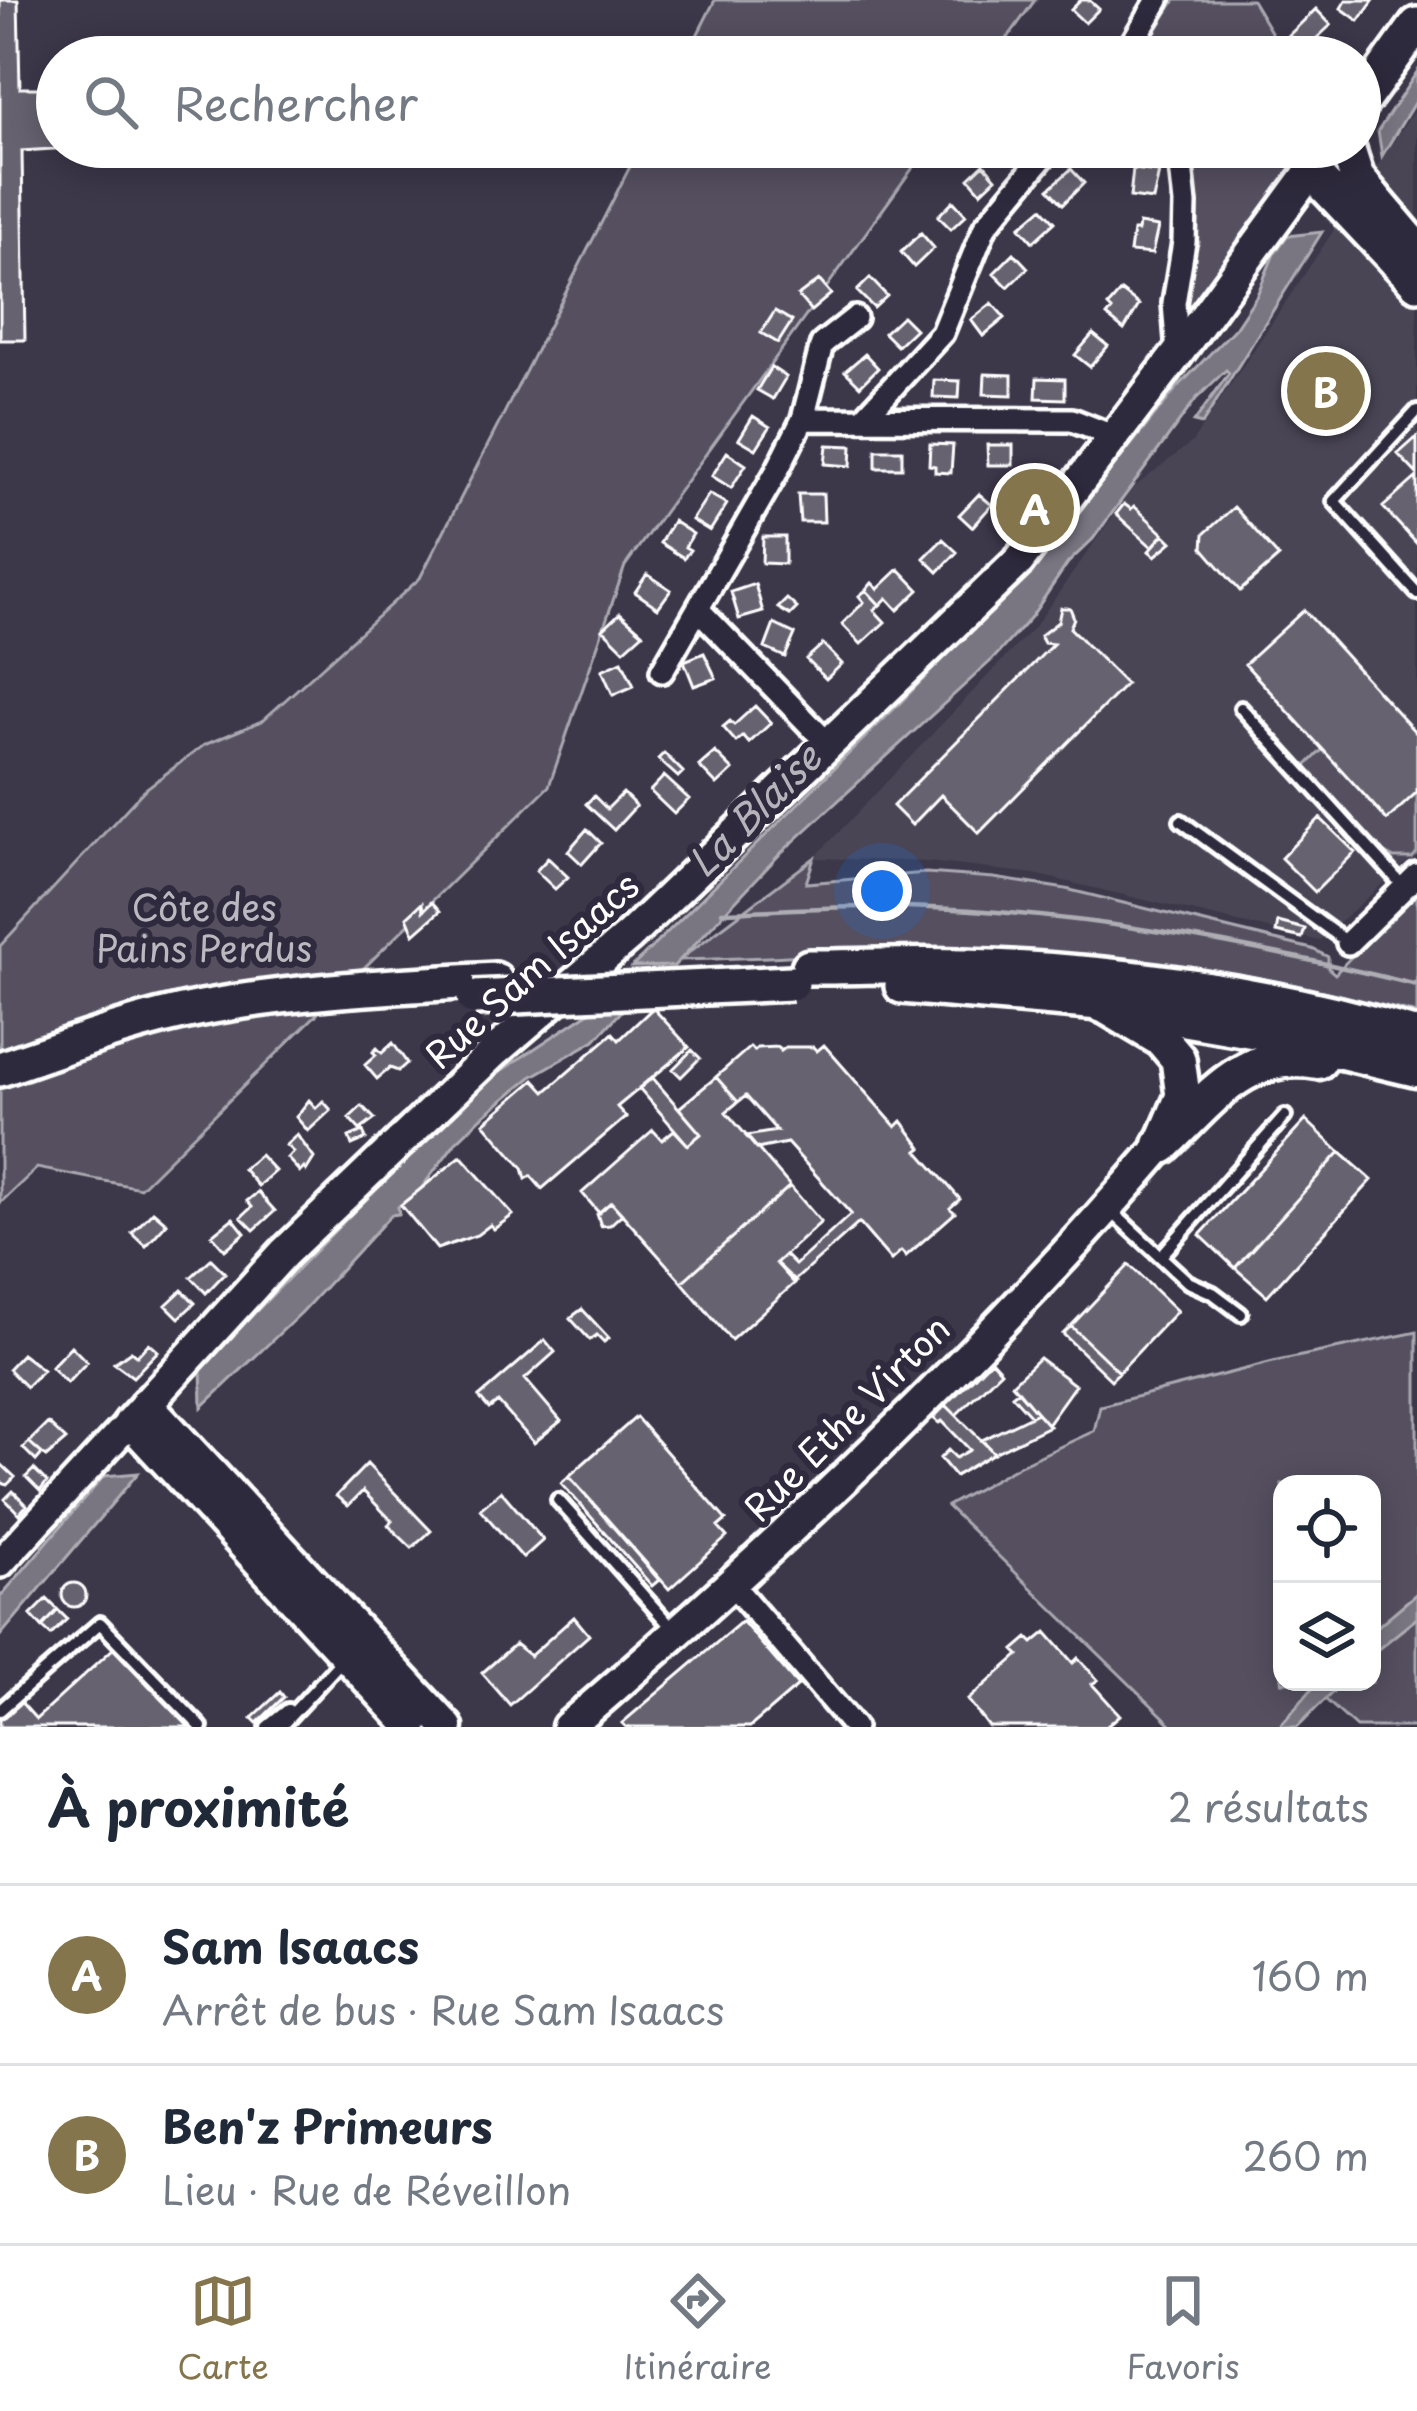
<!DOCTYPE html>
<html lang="fr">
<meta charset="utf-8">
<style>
:root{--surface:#fff;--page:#f6f6f7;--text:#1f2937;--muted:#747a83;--line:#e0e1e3;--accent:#84754c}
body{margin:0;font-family:"Playpen Sans",sans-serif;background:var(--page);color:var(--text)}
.controls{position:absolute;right:36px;bottom:36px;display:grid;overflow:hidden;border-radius:24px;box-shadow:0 6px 30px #0003}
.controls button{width:108px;height:108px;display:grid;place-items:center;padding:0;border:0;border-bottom:3px solid var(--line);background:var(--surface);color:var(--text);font:60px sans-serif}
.you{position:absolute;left:882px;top:891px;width:42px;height:42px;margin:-30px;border:9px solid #fff;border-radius:50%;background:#1a73e8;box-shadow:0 0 0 18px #1a73e833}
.badge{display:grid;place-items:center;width:78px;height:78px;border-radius:50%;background:var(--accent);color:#fff;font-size:39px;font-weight:700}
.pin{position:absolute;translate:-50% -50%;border:6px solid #fff;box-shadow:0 3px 12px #0006}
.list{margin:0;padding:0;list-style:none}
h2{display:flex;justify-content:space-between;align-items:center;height:156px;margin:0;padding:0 48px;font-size:51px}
h2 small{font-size:39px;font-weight:400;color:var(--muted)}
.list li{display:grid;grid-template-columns:78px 1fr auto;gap:36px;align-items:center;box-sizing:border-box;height:180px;padding:0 48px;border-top:3px solid var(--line)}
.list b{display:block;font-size:45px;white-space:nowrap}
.list p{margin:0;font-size:39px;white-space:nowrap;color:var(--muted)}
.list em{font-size:39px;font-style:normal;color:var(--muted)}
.icon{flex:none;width:66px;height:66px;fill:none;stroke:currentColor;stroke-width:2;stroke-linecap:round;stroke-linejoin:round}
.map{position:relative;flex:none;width:1417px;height:1727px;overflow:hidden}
.search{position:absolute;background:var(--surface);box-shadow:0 6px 30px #0003;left:36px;right:36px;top:36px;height:132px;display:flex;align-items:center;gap:30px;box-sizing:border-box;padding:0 42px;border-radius:66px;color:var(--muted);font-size:45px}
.sheet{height:516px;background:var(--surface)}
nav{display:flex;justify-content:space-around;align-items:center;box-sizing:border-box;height:168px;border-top:3px solid var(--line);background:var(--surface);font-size:33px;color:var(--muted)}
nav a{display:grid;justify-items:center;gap:6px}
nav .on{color:var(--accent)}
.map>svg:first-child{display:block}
.built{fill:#494455}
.green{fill:#555060;stroke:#aaa8b0;stroke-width:3;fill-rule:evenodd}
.water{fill:#797682;stroke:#afadb4;stroke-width:3}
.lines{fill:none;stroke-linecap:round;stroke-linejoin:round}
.stream{stroke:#afadb4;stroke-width:4.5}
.building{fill:#666270;stroke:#fff;stroke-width:3}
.service-casing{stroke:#fff;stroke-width:20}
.minor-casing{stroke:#fff;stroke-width:30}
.tertiary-casing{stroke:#fff;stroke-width:36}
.secondary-casing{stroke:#fff;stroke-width:39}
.primary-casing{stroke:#fff;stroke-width:42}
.trunk-casing{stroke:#fff;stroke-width:45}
.service{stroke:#2f2a3d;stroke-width:10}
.minor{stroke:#2f2a3d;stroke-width:21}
.tertiary{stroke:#2f2a3d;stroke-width:27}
.secondary{stroke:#2f2a3d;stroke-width:30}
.primary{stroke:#2f2a3d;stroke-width:33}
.trunk{stroke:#2f2a3d;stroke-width:36}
.primary-bridge-casing{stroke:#fff;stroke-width:42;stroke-linecap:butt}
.primary-bridge{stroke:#2f2a3d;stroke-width:33}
.labels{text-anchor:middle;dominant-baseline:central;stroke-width:12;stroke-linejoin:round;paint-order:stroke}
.park-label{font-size:36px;fill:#bbb9bf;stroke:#2f2a3d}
.street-label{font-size:36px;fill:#fff;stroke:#2f2a3d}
.water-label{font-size:39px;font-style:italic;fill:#b5b4ba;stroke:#2f2a3d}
</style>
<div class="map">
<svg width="1417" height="1727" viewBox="0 0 1417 1727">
<rect width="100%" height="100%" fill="#3c3749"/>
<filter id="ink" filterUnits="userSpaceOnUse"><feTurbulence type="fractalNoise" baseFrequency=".00833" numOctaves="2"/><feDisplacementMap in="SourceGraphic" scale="24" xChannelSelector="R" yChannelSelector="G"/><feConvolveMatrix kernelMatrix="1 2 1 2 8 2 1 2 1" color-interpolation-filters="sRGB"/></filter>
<g filter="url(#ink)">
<path class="built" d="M1417 106V853L1319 941 1034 874 928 862 814 858 1035 626 1133 488 1192 442Z"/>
<path class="green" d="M715 0H1035L994 57H686Z
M1175 0H1252L1286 57H1161L1153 35Z
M640 147H928L625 566 549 786 140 1188 37 1168 0 1203V946L144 790 204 745 262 721 420 578Z
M1188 147H1313L1196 307 1182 301 1187 271 1199 242 1192 239Z
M1323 749 1387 819 1417 792V853L1412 858H1394L1383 852 1305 767Z
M814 858 806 883 926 873 994 878 1066 889 1312 949 1328 957V968L1335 974 1417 887V1014C1307 986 1196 962 1083 954 949 944 813 957 679 960Z
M1417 1332V1727H1356L1325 1699 1292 1712 1279 1727H1174L947 1506 1018 1466 1094 1431 1100 1406 1277 1361ZM1282 1484H1372V1682H1282Z"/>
<path class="water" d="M1417 72V98L1382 156 1378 131Z
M1322 232 1202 424 1194 422 1229 373 1226 370 1196 399 1093 539 1068 563 1031 617 993 659 780 854 674 966 632 967 896 707 1070 528 1073 524 1068 519 1074 511 1077 513 1175 390 1235 328 1257 295 1274 254 1287 236Z
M632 1000 595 1040 531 1077 482 1117 456 1142 420 1190 398 1207 399 1214 391 1215 302 1312 202 1407 201 1368 472 1090 599 1006Z
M138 1473 0 1636V1597L104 1476Z
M1417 1593V1618L1372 1654V1631Z
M1318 1682H1343L1297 1727H1279Z"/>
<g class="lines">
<path class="stream" d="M722 912C784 910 846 905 907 907 1082 912 1248 944 1417 985"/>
</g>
<path class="building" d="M0 0H18L20 88H57V147H85L22 151 25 340H0Z
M1081 0H1089L1099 9 1085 23 1071 10Z
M1346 0H1374L1359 21 1341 8Z
M1316 9 1331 25 1304 50 1289 35Z
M1081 147H1109L1093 163Z
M984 164 996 178 981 192 969 178Z
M1071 169 1084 183 1063 204 1049 189Z
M1133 169 1159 172 1153 200 1130 197Z
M953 201 966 215 951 229 938 216Z
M1042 208 1055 222 1033 242 1020 227Z
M1139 224 1158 227 1152 254 1130 252 1133 231H1138Z
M921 233 934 248 914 267 901 252Z
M1014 253 1028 268 1008 287 994 273Z
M870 278 887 296 874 308 857 291Z
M819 280 831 294 811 311 798 296Z
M1121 291 1139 305 1124 330 1107 316 1112 310 1108 306Z
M992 303 1005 318 983 336 971 320Z
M775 311 792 321 778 343 761 333Z
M902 316 915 329 897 346 884 333Z
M1093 334 1108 346 1090 367 1075 355Z
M1331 349 1366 387 1351 401 1346 396 1312 426 1284 396Z
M865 354 878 368 860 386 845 371Z
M771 367 786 377 773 399 757 390Z
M985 374 1012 375V395L984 394Z
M1037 378 1065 379V399L1036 398Z
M934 380 960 381 959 398 933 397Z
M753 416 770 427 756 449 739 439Z
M1417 437V474L1398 454Z
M930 444 953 445 951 473 935 472V466L929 465Z
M827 445 852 446 851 466 825 464Z
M987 445H1013V465H988Z
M876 450H902V468H876Z
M727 452 746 465 731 488 712 476Z
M1417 477V544L1383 507Z
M709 494 727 504 710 531 692 520Z
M798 494H823L824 522H800Z
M979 494 992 505 972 527 959 515Z
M1124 504 1131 509 1134 506 1164 534 1152 547 1116 514Z
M1234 507 1279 557 1240 591 1203 548 1204 534Z
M673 521 693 534 685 547 690 550 684 558 660 543Z
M1164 534 1172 542 1155 556 1149 551Z
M763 537H785V564L762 563Z
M943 539 957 552 938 572 924 558Z
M899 569 919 590 898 610 887 598 880 605 866 590 872 583 878 589Z
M647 574 671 590 658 608 635 592Z
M755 584 763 612 739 619 731 592Z
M866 590 880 605 874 610 885 622 861 644 842 624 864 602 859 596Z
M787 599 797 608 790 615 778 608Z
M1061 608H1070L1074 618 1070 628 1126 684 979 833 941 795 912 825 893 806 1053 644 1044 643 1040 636 1058 622Z
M1304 610 1417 734V792L1387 820 1245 664Z
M620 613 643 633 624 650 603 629Z
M774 624 795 634 785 657 765 648Z
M823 644 842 664 826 679 806 659Z
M704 653 716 678 694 686 684 661Z
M622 661 634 686 613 695 602 670Z
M755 706 771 723 749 743 743 736 736 742 723 727 730 721 734 725Z
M715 752 733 770 717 785 699 766Z
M664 753 683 772 678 777 658 759Z
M664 776 689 799 674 814 650 791Z
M623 793 636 806 614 830 586 804 594 796 607 809Z
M1320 818 1355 852 1315 892 1281 858Z
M587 829 601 843 582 864 568 851Z
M548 858 568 877 555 889 536 871Z
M432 902 440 911 414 934 407 917 422 903 423 911Z
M1278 922 1305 929 1302 938 1276 932Z
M567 945 577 956 568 963 559 952Z
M653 1008 689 1047 617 1107 626 1117 542 1189 531 1176 526 1179 523 1168 484 1123 534 1080 545 1092 613 1033 619 1040Z
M393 1043 407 1063 398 1071 390 1068 377 1079 365 1065 376 1055 373 1052 377 1048 382 1053Z
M824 1045 896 1127 902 1121 922 1148 918 1151 960 1199 950 1208 955 1213 906 1256 901 1251 891 1260 859 1223 793 1282 776 1263 785 1255 795 1265 851 1214 787 1143 757 1149 746 1136 777 1131 746 1096 738 1102 716 1077 750 1047 754 1051 757 1048 778 1047 781 1051 786 1047H813L817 1051Z
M692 1050 700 1058 681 1077 673 1069Z
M652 1077 701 1134 688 1145 639 1088Z
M716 1077 738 1102 726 1112 790 1186 682 1282 611 1202 599 1213 582 1193 653 1130 662 1140 674 1130 688 1145 701 1134 679 1108Z
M309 1100 316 1108 323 1101 331 1110 308 1131 296 1117Z
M362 1106 375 1119 360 1130 349 1118Z
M1306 1120 1340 1152 1235 1268 1200 1235Z
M363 1131 366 1139 352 1145 349 1137Z
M297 1135 314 1158 306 1171 304 1168 300 1172 287 1158 293 1152 286 1145Z
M1340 1152 1372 1180 1267 1296 1235 1268Z
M260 1155 275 1171 258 1186 243 1169Z
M461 1156 513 1215 494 1229 490 1225 477 1235 437 1249 401 1205Z
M790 1186 821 1222 776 1263 796 1282 731 1340 682 1282Z
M258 1192 275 1211 254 1230 241 1217 252 1207 247 1201Z
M611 1202 622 1214 610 1225 601 1226 597 1214Z
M153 1211 167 1223 146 1246 132 1233Z
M233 1218 245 1233 225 1250 212 1235Z
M211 1259 225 1273 206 1293 191 1277Z
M1129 1265 1177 1311 1119 1372 1071 1326Z
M182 1290 195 1303 179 1318 166 1305Z
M582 1309 609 1338 604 1342 597 1335 590 1340 570 1318Z
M1071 1326 1119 1372 1111 1380 1063 1334Z
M545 1340 555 1352 525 1379 561 1421 534 1443 498 1402 489 1409 479 1397Z
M149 1343 158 1351 133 1377 114 1363 131 1351 137 1356Z
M71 1346 87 1362 67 1383 51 1367Z
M22 1354 43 1370 26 1387 8 1369Z
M1039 1358 1075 1385 1047 1424 1012 1384Z
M991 1360 1001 1371 956 1415 946 1405Z
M1018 1390 1037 1413 1031 1416 1012 1395Z
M946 1405 994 1453 955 1476 940 1458 948 1450 956 1458 970 1450 942 1421 939 1423 933 1418Z
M1037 1413 1049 1426 994 1453 982 1440Z
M636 1417 726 1520 718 1527 727 1537 669 1589 569 1476Z
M48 1423 66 1440 46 1457 29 1442Z
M29 1442 42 1454 36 1461 23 1448Z
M0 1463 15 1477 7 1485 0 1482Z
M367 1464 431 1531 412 1548 388 1525 392 1521 363 1491 348 1506 336 1496Z
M34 1469 47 1482 40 1491 26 1477Z
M569 1476 659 1580 652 1586 561 1483Z
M13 1491 27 1505 19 1514 5 1499Z
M501 1491 543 1540 523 1558 480 1509Z
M62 1595a12 12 0 1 1 24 0a12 12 0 1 1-24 0Z
M47 1599 58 1610 42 1627 31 1615Z
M58 1610 67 1619 51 1635 42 1627Z
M574 1617 589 1635 510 1705 482 1673 515 1644 530 1656Z
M742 1621 798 1686 750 1727H626L622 1723Z
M1046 1632 1073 1663 1078 1658 1098 1680 1092 1684 1120 1715 1106 1727H989L968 1700 1019 1655 1014 1650 1028 1638 1033 1643Z
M115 1647 190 1727H0V1718L19 1700 36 1719Z
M280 1692 284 1697 257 1723 252 1718Z"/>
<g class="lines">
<g class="service-casing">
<path id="service" d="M1417 411 1334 501 1417 593
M1241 708 1404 887
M1181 821 1348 943
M1110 1210 1188 1282 1213 1293 1241 1314
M1161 1256 1285 1116
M558 1500 674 1630
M0 1710 100 1623 201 1727
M267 1727 288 1710
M280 1727 345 1657"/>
</g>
<g class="minor-casing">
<path id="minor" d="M1124 57 1158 0
M1178 353 1174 303 1184 242 1185 204 1179 147
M803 419 1072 420 1115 437
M863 419 942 333 985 227 1051 147
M698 609 830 746
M662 671 777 471 803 419 822 344 855 318
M1348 943 1417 875
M731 1583 854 1727"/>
</g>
<g class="tertiary-casing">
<path id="tertiary" d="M0 1563 130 1422"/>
</g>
<g class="secondary-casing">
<path id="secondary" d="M146 1403 447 1727
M412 1727 130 1422 284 1253 495 1051 629 936 1019 561 1178 353 1311 171
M568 1727C778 1547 982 1356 1162 1145"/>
</g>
<g class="primary-casing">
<path id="primary" d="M1360 104 1417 25
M1328 147 1311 171 1417 283
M1347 147 1357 178 1417 249
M809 967C861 967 913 964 965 966 1113 970 1275 993 1417 1036
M902 986 1100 1003 1162 1040 1178 1059 1183 1096 1165 1138
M0 1069C67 1046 133 1021 202 1008 298 990 398 986 495 980"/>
</g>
<g class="trunk-casing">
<path id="trunk" d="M1100 1003 1263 1031 1417 1068
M1162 1145C1211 1099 1244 1048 1318 1060"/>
</g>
<use href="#service" class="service"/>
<use href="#minor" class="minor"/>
<use href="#tertiary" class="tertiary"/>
<use href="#secondary" class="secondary"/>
<use href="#primary" class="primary"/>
<use href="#trunk" class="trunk"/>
<g class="primary-bridge-casing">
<path id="primary-bridge" d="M474 998 792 983"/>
</g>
<use href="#primary-bridge" class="primary-bridge"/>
</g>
</g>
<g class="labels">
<g class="park-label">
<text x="204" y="906">Côte des<tspan x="204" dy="41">Pains Perdus</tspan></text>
</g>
<g class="street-label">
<text transform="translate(531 969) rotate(-42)">Rue Sam Isaacs</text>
<text transform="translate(846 1417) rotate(-45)">Rue Ethe Virton</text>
</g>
<g class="water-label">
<text transform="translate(753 809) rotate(-45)">La Blaise</text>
</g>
</g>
</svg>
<div class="controls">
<button><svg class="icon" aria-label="locate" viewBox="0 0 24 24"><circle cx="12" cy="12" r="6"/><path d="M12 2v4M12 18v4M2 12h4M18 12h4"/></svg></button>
<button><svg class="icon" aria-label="layers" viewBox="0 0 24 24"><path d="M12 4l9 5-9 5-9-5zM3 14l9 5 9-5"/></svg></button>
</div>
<div class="you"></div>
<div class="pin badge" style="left:1035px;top:508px">A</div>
<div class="pin badge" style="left:1326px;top:391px">B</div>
<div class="search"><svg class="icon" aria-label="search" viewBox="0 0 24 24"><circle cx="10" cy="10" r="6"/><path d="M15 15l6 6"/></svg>Rechercher</div>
</div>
<section class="sheet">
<h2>À proximité<small>2 résultats</small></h2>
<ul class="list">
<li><span class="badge">A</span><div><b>Sam Isaacs</b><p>Arrêt de bus · Rue Sam Isaacs</p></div><em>160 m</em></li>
<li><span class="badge">B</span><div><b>Ben'z Primeurs</b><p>Lieu · Rue de Réveillon</p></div><em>260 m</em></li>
</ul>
</section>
<nav>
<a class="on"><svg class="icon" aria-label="map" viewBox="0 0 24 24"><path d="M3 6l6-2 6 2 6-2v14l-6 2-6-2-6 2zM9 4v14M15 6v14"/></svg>Carte</a>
<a><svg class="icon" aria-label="directions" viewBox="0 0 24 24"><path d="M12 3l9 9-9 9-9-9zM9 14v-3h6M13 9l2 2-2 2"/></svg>Itinéraire</a>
<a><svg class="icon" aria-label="saved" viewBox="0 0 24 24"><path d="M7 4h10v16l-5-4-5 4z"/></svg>Favoris</a>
</nav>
